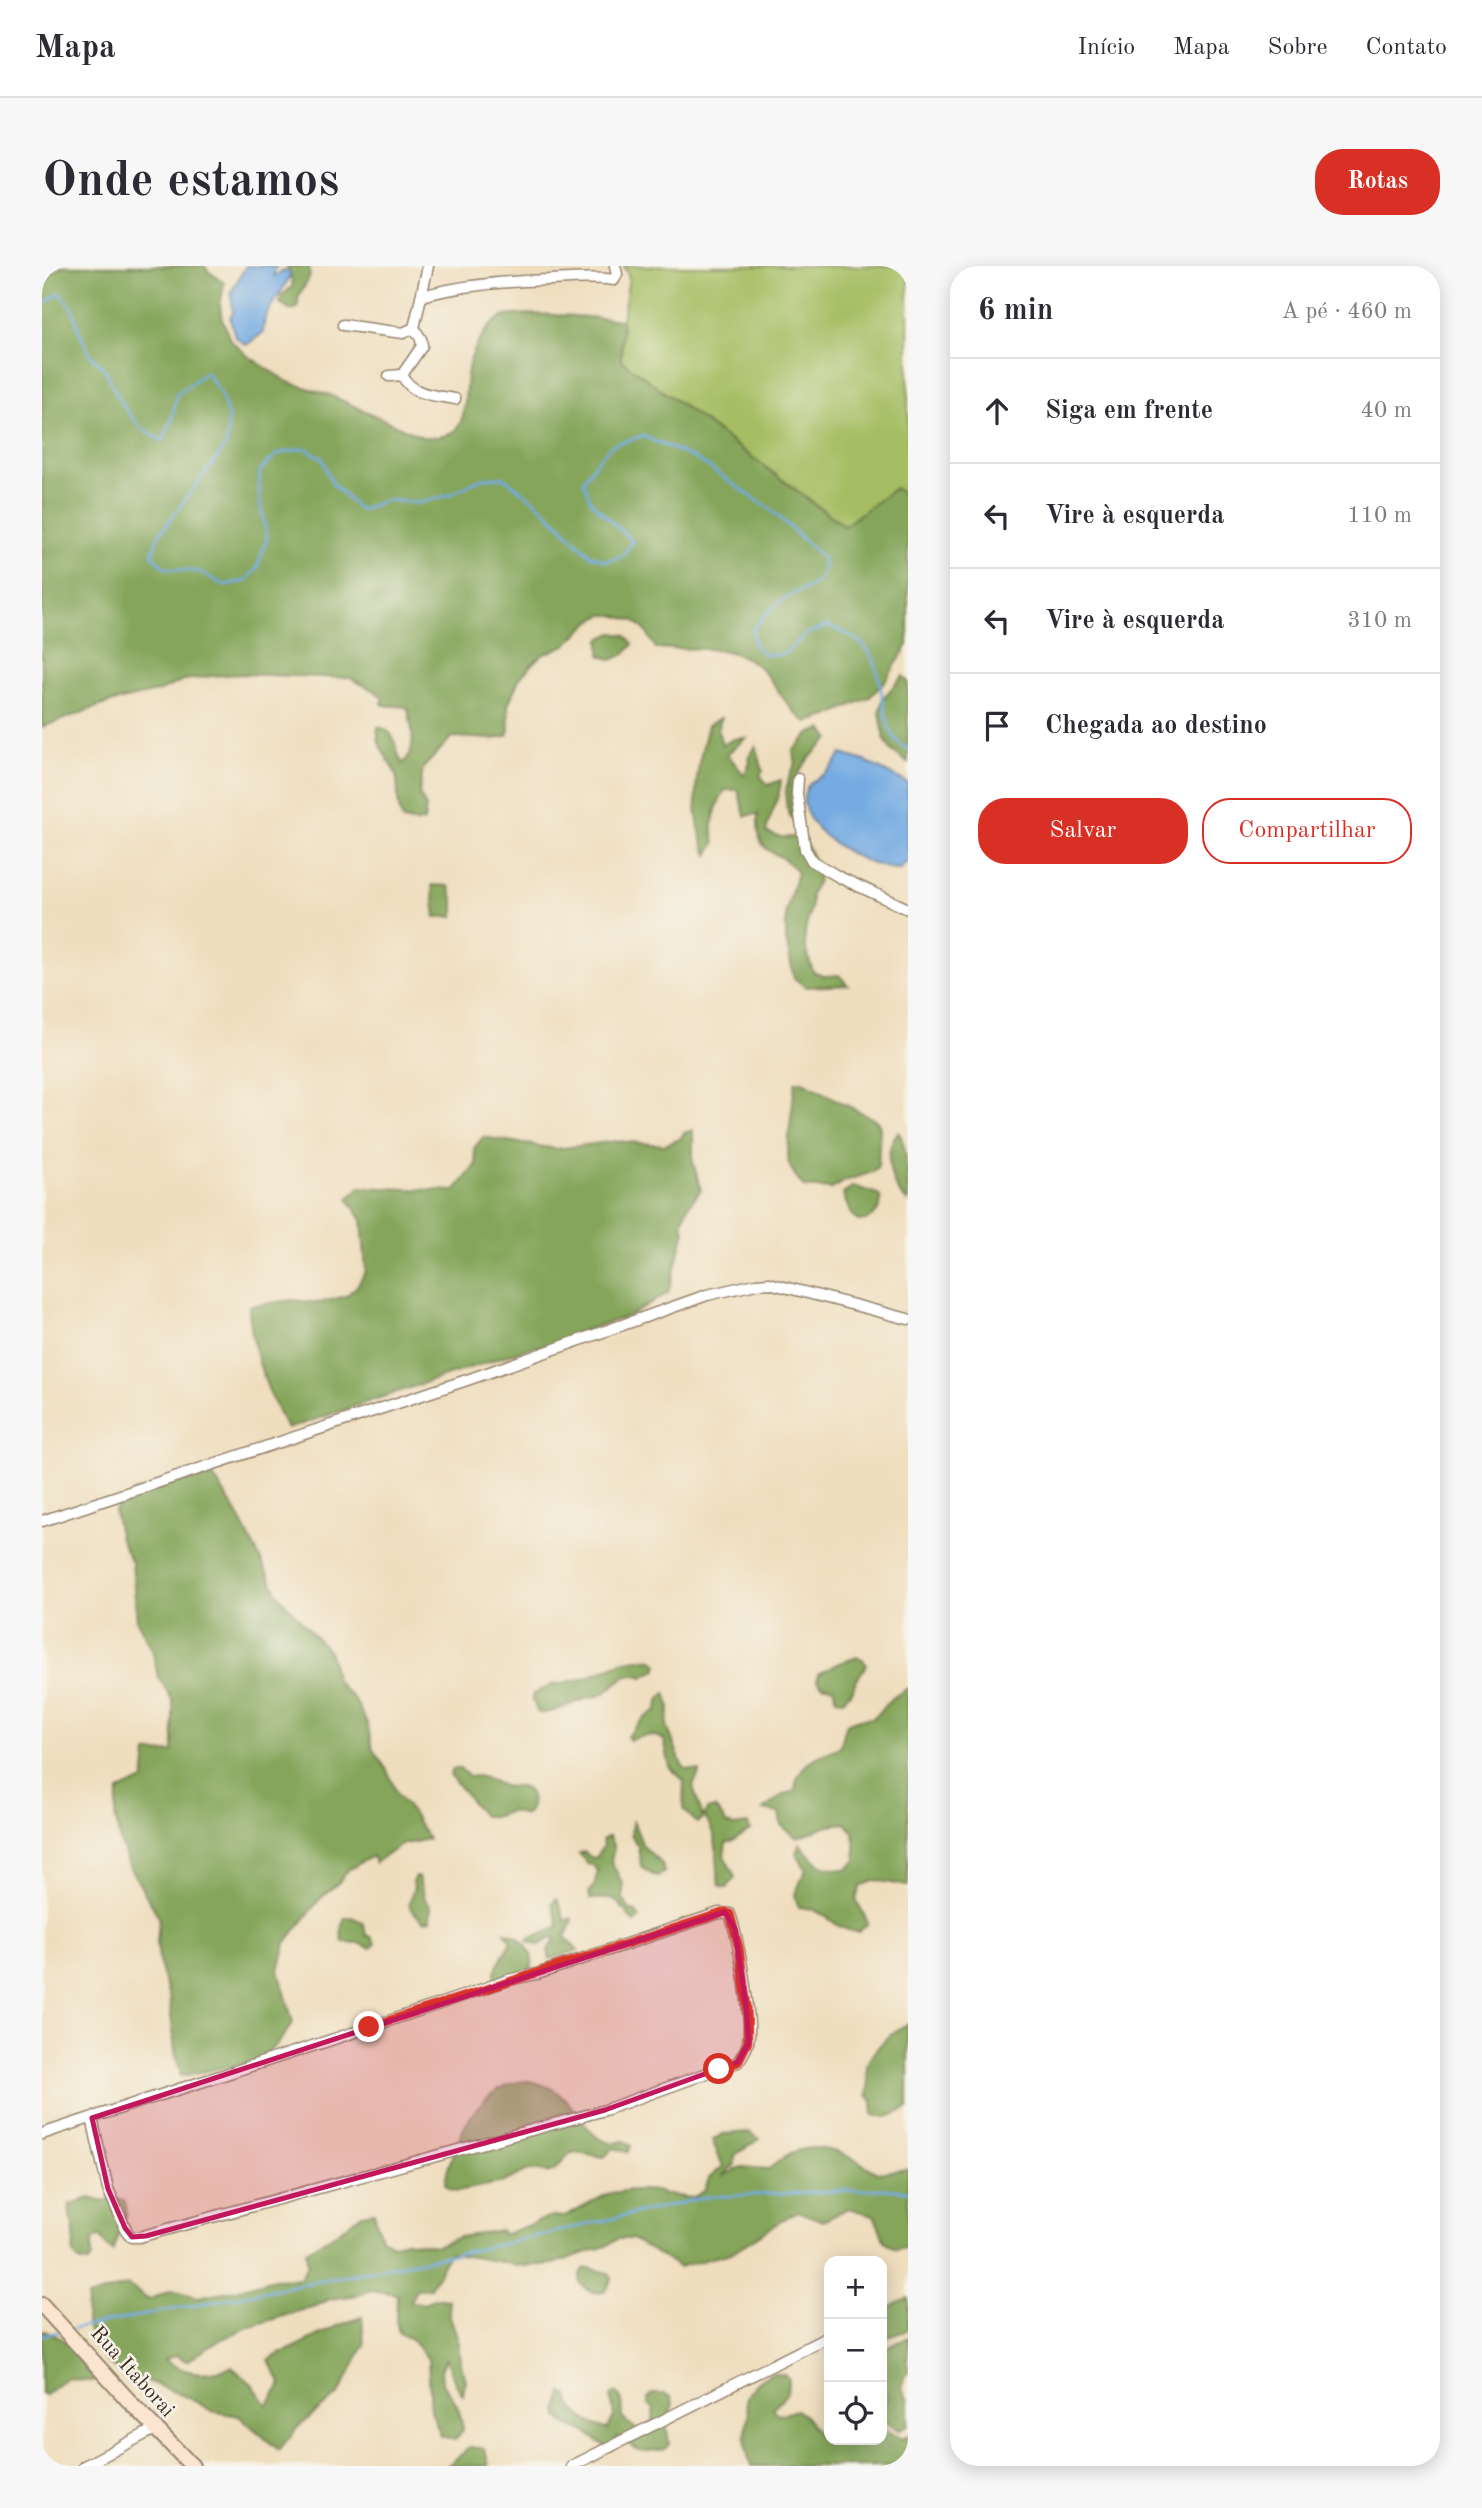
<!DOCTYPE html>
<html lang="pt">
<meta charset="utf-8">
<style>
:root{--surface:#fff;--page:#f7f7f7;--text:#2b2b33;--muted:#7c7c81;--line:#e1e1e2;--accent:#d93025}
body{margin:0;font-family:"Old Standard TT",serif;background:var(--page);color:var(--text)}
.controls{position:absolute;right:21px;bottom:21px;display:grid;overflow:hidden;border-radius:14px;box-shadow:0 4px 18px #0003}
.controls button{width:63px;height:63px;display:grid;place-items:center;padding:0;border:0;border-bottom:2px solid var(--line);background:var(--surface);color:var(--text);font:35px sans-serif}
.stop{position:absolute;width:21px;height:21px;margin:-16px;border:5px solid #d93025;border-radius:50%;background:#fff}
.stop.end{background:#d93025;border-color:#fff;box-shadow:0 2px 7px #0008}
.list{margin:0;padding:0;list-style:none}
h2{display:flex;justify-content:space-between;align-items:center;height:91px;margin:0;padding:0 28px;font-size:30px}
h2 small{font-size:23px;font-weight:400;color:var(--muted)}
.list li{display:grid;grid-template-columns:46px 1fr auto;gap:21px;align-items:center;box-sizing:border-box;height:105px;padding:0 28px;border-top:2px solid var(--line)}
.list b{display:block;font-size:26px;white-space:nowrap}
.list em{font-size:23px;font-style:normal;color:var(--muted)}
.actions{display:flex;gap:14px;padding:21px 28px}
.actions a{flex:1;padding:16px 0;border:2px solid var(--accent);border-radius:28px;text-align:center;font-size:24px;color:var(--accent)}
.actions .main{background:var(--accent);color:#fff}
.icon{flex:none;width:38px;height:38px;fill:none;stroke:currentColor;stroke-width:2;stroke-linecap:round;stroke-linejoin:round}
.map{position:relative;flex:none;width:866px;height:2200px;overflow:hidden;border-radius:28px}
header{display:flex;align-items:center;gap:42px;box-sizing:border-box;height:98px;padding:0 35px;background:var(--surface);border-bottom:2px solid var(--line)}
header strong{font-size:33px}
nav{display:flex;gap:38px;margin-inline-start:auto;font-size:24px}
.intro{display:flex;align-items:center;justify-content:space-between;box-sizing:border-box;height:168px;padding:0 42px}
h1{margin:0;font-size:49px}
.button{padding:18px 32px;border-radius:28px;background:var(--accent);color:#fff;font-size:24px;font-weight:700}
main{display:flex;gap:42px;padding:0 42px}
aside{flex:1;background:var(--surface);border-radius:28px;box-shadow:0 4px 18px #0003}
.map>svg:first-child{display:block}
.green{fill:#a5be64;stroke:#707441;stroke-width:2}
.forest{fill:#84a55a;stroke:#60683c;stroke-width:2}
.water{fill:#74abe2;stroke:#586a80;stroke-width:2}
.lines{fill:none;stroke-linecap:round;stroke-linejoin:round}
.stream{stroke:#74abe2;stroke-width:2.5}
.street-casing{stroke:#95846e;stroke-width:13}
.secondary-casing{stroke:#95846e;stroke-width:18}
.street{stroke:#fff;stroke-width:10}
.secondary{stroke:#fce5d0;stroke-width:14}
.route{stroke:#d93025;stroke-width:9}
.marked{fill:#c2185b;fill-opacity:0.2;stroke:#c2185b;stroke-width:5;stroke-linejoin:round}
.labels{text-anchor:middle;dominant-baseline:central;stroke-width:5;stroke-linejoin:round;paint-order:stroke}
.street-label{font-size:21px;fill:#3b2a1e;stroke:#f7f3e8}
</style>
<header>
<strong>Mapa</strong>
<nav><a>Início</a><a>Mapa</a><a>Sobre</a><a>Contato</a></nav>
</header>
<div class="intro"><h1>Onde estamos</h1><a class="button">Rotas</a></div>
<main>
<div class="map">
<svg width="866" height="2200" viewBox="0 0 866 2200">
<rect width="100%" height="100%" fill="#f7f3e8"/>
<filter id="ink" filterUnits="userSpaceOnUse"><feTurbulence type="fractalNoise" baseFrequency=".0143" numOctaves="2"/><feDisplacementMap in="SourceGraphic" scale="14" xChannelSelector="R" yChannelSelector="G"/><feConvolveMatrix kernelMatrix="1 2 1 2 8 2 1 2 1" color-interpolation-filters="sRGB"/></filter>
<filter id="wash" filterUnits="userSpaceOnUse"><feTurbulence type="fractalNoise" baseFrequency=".00686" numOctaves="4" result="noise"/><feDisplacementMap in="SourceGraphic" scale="28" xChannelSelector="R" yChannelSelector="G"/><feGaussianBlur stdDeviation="1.57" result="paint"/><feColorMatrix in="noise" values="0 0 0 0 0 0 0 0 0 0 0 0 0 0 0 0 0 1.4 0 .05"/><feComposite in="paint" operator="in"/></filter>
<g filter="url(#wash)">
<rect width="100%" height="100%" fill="#efdebe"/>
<path class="green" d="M582 0H866V232L853 222 803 260 579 94 580 54 587 11Z"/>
<path class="forest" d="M20 0H163L166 5 182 17 178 40 180 52 188 74 206 90 246 116 288 129 380 171C429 176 421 142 425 109 427 90 442 59 461 51 479 44 557 52 580 54L579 94 802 260 853 222 866 232V379L844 414 828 431 786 450 765 456C748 446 738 426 726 411 699 374 653 385 614 382L602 363 593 355 571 349H561L550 354 524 379 502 388 493 395 477 413 466 439 467 464 465 470 451 473 410 471 381 502 377 528 384 541 382 555 375 557 361 554C353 539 358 525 354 509 348 492 333 482 336 461 357 465 351 485 361 498 377 479 369 463 366 442 357 438 349 442 340 438L341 432 333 425 308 412 197 408 170 410 142 414 118 425 63 438 0 461V14Z
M245 0H267C271 14 262 18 257 29 256 33 256 38 255 42L249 44 238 37 239 30 250 21V14Z
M570 367 583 369 591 378 583 388 570 394 558 389V373Z
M861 410 866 416V497L849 484 842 472 838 445 841 432Z
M679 452 676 465 680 479 692 473 704 472 685 488 702 509 708 497 707 491 714 480 721 505 718 509 726 519 739 514C738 534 728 547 724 566 738 572 746 574 759 568L777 603 776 615 769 627V640L763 666V680L771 706 784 710 797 709 806 719 764 721 752 712 744 674V646L755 606C734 577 714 597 716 548L703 550 696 524H683C673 541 667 559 673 577L666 589C646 545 654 504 666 459Z
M780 463 788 473C768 489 744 514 750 542 751 548 754 553 755 558 737 542 743 516 754 497L751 485 767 468Z
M390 619 407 620 412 636V650L394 651Z
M759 815 835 855 838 861 836 900 831 906 803 915 790 923 762 921C757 915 750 905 747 898 743 887 752 832 753 816Z
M651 864V896L659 924 646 940 640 957 643 965 626 1027 587 1050 541 1065 527 1075 508 1080 490 1081 245 1163C224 1124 209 1084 207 1040L250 1034 277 1037 304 1030 315 1020 324 1005 320 954 306 933 318 921 413 925 434 898 432 882 441 871 514 883 574 875 623 879 638 873 642 867Z
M856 866C866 877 866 918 866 936 847 920 840 885 856 866Z
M811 920 836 928 839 933C839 946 829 955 816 955 808 948 804 938 801 928Z
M170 1209 194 1245 237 1330 288 1387 294 1415 312 1433 325 1457 331 1484 345 1504 355 1528 371 1548 386 1573 359 1579 333 1597 330 1590 306 1604 297 1616 277 1634 244 1677 237 1704 251 1757 236 1777 215 1795 139 1810 133 1785 127 1730 119 1705 115 1679 117 1651 88 1602 78 1575 73 1549 77 1525 102 1514 105 1487 131 1486V1435L116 1410 110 1383 95 1355 90 1297 78 1273 72 1245 92 1226Z
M815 1391 821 1393 824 1399C820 1408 812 1413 811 1424L801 1434 794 1433 793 1422 780 1419 775 1414 777 1408 795 1398Z
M597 1393 611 1394 616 1398 614 1404 601 1411C583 1403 573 1421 559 1429 554 1431 548 1431 543 1433 526 1439 515 1447 496 1447L491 1435V1428L509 1419 541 1413 583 1395Z
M866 1422V1620L833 1614 819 1620 814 1633 826 1657 817 1666C789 1664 786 1642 756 1641L753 1628 764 1604 754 1587 758 1578C772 1596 782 1605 806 1603L814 1594 812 1566 803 1557C786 1557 772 1567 755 1572L739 1559 737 1547 721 1544 741 1529 753 1525C754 1498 775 1490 798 1481L805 1457 818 1453 831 1452 850 1432Z
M624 1427 628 1440 625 1460 640 1499 644 1503 658 1505 651 1520 661 1553 655 1557 641 1543 642 1515 628 1501 622 1474C611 1467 599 1470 588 1474L585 1470 604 1451 615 1444 618 1432Z
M411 1503H418L428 1511C440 1508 451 1516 461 1520 468 1522 473 1519 479 1521 493 1525 492 1541 483 1549L469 1545 455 1550H441L408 1509Z
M672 1542 677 1546 684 1558 691 1560 706 1558 708 1564 691 1575 684 1577 682 1590 693 1611 685 1622 678 1620C675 1614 677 1610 676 1604 675 1584 674 1567 662 1550L665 1544Z
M591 1555 601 1580 620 1598 622 1606 616 1610 609 1608 599 1600 596 1581 589 1568Z
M567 1570 572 1582 569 1595 581 1619V1633L588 1644 594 1646 598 1652 592 1656C572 1633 580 1632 548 1633L547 1626 552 1620 556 1605 551 1599 545 1598 537 1587 543 1586 548 1591 554 1592 561 1580 560 1574Z
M373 1610 376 1611 383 1633 389 1641 388 1654 381 1655C365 1640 365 1642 372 1622L370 1616Z
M514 1633C520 1639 518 1649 524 1655L529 1652 531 1655 523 1671 536 1684 508 1693 506 1684 513 1673 510 1671 498 1679 487 1676 486 1673 515 1661 516 1655 510 1638Z
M309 1651 321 1656 324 1669 330 1672 333 1678 329 1682 316 1677 301 1676C298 1666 298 1661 303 1652Z
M463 1666C479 1669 496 1688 488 1705L457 1713 453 1711V1705L469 1675Z
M866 1758V1842L846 1851 831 1849 830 1835 825 1829C829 1814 824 1812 825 1801 826 1787 853 1763 866 1758Z
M488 1815C501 1818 514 1823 523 1833 541 1851 552 1885 582 1875L589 1879 586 1886 572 1882 562 1891 534 1886 527 1888 513 1904 505 1907 498 1904 484 1905 462 1916 415 1925 409 1923 403 1918 404 1910C415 1869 438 1815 488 1815Z
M707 1866 718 1873 693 1889V1898L680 1910 700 1901 726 1903C734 1898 741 1891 749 1887 778 1874 812 1891 835 1907L866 1903V1981L854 1983 843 1975 832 1949 806 1942 781 1955 755 1945 689 1987 637 2001 590 1973H576L564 1980 510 1998 482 2000 407 1987 388 2022 374 2023 369 2035 381 2038 392 2032 406 2034 407 2047 417 2076V2089L423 2115 421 2129 413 2117 404 2092 399 2104 400 2117C412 2130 419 2147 421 2164L413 2174 399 2170 389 2145 386 2093 369 2073 357 2067 354 2055 355 2028 329 2024 317 2029 288 2033 276 2039 206 2061 180 2073 145 2095 134 2089 122 2094C146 2109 162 2110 190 2101L210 2118 225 2139 240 2118 226 2094 295 2060 320 2051 322 2079 297 2128 254 2163 237 2184 197 2150 170 2145 147 2132 70 2101 53 2082 44 2057 45 2031 86 2019 107 2034 130 2024 156 2031 194 2024 232 2013 258 2012 266 1999 264 1985 297 1966 320 1948 332 1946 339 1972 351 1978 364 1975 393 1980 418 1971 458 1964 460 1968 466 1967 510 1950 523 1951 565 1928C582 1924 602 1923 619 1926V1928C630 1928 641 1932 652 1932L663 1924 667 1912 681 1900 670 1874 681 1868Z
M48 1932 61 1936 75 1932 82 1934C91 1950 73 1968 71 1985L65 1981 58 1971 52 1972 50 1979V1992L46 1997C24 1995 34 1978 32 1966 31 1953 26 1956 28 1938Z
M548 2002 567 2007 570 2013 564 2025C553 2029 546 2025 538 2017V2009L541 2003Z
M866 2032V2064L840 2073V2044Z
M0 2064C24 2072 36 2084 46 2107L58 2104 52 2116 24 2112 3 2129H0Z
M866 2072V2107L863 2109 859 2121 866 2134V2159L857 2164C835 2153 840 2150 845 2130L843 2124H840V2083Z
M730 2107 743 2109 747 2113 745 2127 731 2142 735 2147 742 2148 754 2144C765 2150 766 2156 773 2164 783 2177 801 2174 816 2174L820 2180 830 2174H840V2166L843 2165 861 2173 866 2169V2200H709C703 2182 702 2169 706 2151 707 2146 704 2140 704 2135 706 2121 719 2113 730 2107Z
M520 2127 526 2130C528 2134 529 2138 531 2141 536 2151 554 2161 565 2163L572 2151 569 2130 574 2127C583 2135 580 2142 581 2153L597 2165 611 2155 612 2142 606 2139V2132L610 2128H623L629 2131 631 2138 624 2158 627 2178 623 2183C605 2186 593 2188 582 2172L575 2171 569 2184 540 2164 527 2160 517 2151 516 2144Z
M427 2182H443L447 2200H405Z"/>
<path class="water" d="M204 0H235L232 4V10L243 4 249 7C242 28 220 43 221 67L204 79 193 71 188 52 191 46 189 26Z
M800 488 823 495 866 517V595L858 603C828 604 752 564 763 526 767 513 778 513 786 505 792 500 795 493 800 488Z"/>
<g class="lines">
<path class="stream" d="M0 39 17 27 30 41 38 67 48 88 64 105 77 134 98 161 121 175 129 156 135 128 164 106 179 128 186 151 185 178 116 270 110 289 123 302 158 306 182 319 204 315 215 302 225 272 217 229 218 204 236 188 263 182 280 192 290 217 317 244 345 234 378 237 407 229 441 212 461 211 499 240 548 289 564 295 581 290 590 275 549 236 541 215 554 196 570 179 601 170 656 194 728 243 781 292C784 322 765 319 744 332 731 340 721 351 711 363L712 379 724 389 742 388 766 367 786 360C802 366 817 372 827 386 845 409 835 472 866 483
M31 2063 438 1983 665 1931 839 1923 866 1925
M0 2069 17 2066"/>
</g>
</g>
<g filter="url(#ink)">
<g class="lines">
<g class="street-casing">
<path id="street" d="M379 30C422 19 462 15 507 14 529 13 550 11 572 14L575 8 573 0
M301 59 361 67 372 62
M360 109C370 130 393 129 413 133
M347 110 360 109 380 80 379 73 372 62 386 0
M756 513 755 528 763 583 770 595 797 611 866 643
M0 1255 428 1113 665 1029 714 1018 727 1017 866 1053
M0 1868C155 1816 312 1769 466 1714L495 1708 677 1647 688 1648C696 1672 711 1753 706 1777 704 1784 700 1790 696 1796L563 1844 97 1971H90L86 1968 66 1923 50 1852
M42 2200 113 2163
M530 2200 786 2071"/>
</g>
<g class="secondary-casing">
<path id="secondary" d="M0 2039 88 2136 150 2200"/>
</g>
<use href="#street" class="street"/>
<use href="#secondary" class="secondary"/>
</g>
</g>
<g class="lines" filter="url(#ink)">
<path class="route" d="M327 1761 683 1646 688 1648 697 1682 705 1740 706 1776 696 1796 677 1803"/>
</g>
<path class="marked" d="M683 1646 693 1663 704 1740 707 1776 696 1796 563 1844 104 1970 90 1971 83 1962 66 1923 50 1852Z"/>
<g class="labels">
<g class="street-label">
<text transform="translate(90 2106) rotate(48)">Rua Itaborai</text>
</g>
</g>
</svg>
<div class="controls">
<button>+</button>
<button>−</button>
<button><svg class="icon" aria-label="locate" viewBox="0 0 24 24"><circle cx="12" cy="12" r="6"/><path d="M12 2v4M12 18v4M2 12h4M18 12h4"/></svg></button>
</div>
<div class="stop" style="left:677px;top:1803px"></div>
<div class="stop end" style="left:327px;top:1761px"></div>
</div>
<aside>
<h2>6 min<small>A pé · 460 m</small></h2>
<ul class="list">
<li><svg class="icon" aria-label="ahead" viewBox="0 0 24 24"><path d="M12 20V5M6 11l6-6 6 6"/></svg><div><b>Siga em frente</b></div><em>40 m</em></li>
<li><svg class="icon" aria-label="left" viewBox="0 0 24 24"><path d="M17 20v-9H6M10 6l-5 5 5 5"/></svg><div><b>Vire à esquerda</b></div><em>110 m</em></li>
<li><svg class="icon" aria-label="left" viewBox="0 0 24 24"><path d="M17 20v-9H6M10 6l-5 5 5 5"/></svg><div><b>Vire à esquerda</b></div><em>310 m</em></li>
<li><svg class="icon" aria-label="arrive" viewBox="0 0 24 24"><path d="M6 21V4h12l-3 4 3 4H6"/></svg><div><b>Chegada ao destino</b></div></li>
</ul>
<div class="actions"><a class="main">Salvar</a><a>Compartilhar</a></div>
</aside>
</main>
